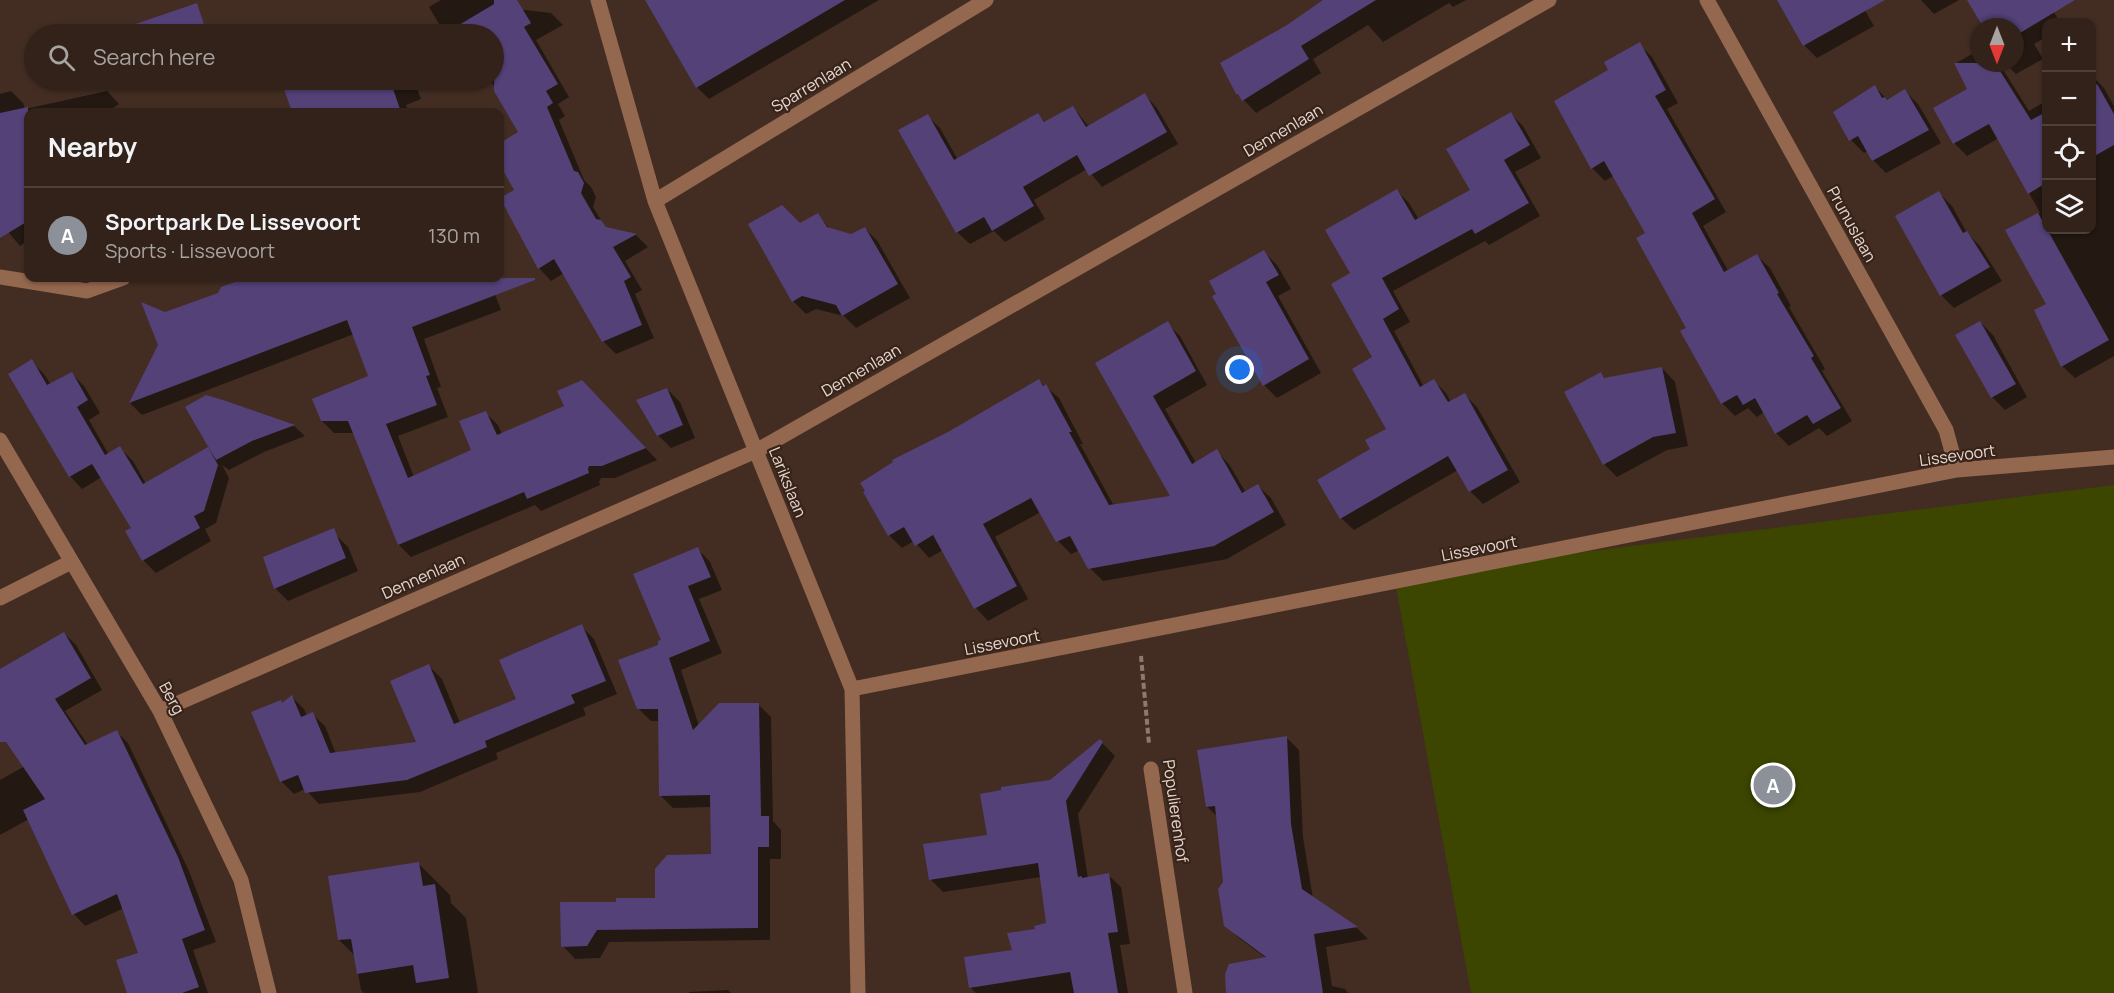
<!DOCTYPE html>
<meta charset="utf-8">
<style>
:root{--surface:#32221a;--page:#3a2a23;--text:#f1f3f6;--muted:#a8a4a2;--line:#4d3f39;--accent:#8c9099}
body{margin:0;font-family:Manrope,sans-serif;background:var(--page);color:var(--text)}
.controls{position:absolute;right:18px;top:18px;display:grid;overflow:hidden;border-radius:12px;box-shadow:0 2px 4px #0004}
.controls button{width:54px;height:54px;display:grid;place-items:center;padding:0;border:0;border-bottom:2px solid var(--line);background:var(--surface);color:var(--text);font:30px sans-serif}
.compass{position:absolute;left:1970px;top:18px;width:54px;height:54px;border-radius:50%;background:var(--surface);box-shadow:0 2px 4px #0004;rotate:180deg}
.you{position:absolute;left:1240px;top:370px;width:21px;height:21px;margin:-15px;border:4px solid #fff;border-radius:50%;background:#1a73e8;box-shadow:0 0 0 9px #1a73e833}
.badge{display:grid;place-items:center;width:39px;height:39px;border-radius:50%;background:var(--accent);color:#fff;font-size:20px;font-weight:700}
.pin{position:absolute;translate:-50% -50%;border:3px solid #fff;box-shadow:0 2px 6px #0006}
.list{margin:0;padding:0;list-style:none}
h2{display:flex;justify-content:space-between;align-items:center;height:78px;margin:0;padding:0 24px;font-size:26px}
h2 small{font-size:20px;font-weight:400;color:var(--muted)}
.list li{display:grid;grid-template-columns:39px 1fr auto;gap:18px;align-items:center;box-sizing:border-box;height:96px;padding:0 24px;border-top:2px solid var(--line)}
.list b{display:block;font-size:22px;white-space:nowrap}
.list p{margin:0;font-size:20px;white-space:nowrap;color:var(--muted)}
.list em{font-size:20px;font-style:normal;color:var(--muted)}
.icon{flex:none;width:33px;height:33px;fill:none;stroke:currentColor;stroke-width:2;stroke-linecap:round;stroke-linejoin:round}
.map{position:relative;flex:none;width:2114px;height:993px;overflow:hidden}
.search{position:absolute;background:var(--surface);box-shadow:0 2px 4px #0004;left:24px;top:24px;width:480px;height:66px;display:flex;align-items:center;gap:15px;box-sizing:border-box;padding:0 21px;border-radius:33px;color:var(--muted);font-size:22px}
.panel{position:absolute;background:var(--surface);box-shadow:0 2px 4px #0004;left:24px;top:108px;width:480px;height:174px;border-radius:12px}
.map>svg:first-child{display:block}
.green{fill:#3c4600}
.shadow{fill:#0007}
.building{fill:#534178}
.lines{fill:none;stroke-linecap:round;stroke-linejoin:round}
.path{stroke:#8c7970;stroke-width:4;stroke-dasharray:6 3;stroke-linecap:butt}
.minor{stroke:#94674f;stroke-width:15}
.labels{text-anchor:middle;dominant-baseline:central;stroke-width:4.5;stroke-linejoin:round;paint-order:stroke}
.street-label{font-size:16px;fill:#e6d8d1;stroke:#382319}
</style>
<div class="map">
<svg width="2114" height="993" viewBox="0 0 2114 993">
<rect width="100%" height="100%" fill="#432d22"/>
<path class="green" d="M2114 485V993H1471L1394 576Z"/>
<path class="shadow" d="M441 0H512L517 9 551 13 563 25 536 40 569 97 558 104 565 116 559 120 584 180 591 187 596 197 593 207 604 225 608 229 636 235 648 247 625 261 642 290 635 294 654 338 616 354 603 341 564 273 551 281 539 268 516 191 500 162V144L520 133 491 81 480 87 473 80H494V34H445L429 7Z
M648 0H879L709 99 697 87Z
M1325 0H1466L1453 7 1449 3 1383 42 1368 25 1313 59 1321 73 1256 113 1242 98 1288 26Z
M1779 0H1859L1874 26 1817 58 1804 45Z
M1921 0H1959L1934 14Z
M1969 0H2046L2060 22H2046V37L2034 44 2043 59 2016 74 2005 63H2015V27H1984Z
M1639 44 1652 57 1678 103 1667 109 1726 212 1703 226 1729 272 1757 256 1770 268 1791 306 1789 307 1825 369 1822 371 1852 421 1827 436 1819 428 1789 446 1776 433 1764 412 1757 417 1748 408 1735 416 1722 403 1647 233 1613 176 1605 181 1592 168 1611 70Z
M1979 50V63H1999L2029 111 2046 101V230H2092V76L2104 88 2114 106V356L2075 378 2062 366 2048 305 2007 231 2040 213 1999 138 1967 156 1954 143 1935 109 1969 89 1956 63Z
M293 80H414L421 99 406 105 408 112H294L286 90 295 86Z
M1875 87 1888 100 1905 91 1918 104 1941 143 1886 173 1873 160 1868 151 1864 153 1851 140 1835 113Z
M11 91 23 103 25 109 107 91 119 104 107 112H28V164L13 175 28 203V240L20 246 3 226 0 227V94Z
M1145 95 1157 108 1178 144 1102 187 1087 169 1034 200 1045 219 1005 242 994 231 970 244 957 232 927 116 940 128 958 160 1038 115 1046 123 1073 107 1089 127Z
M1511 114 1523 126 1541 158 1515 172 1540 216 1489 245 1485 241 1393 291 1410 322 1394 331 1424 387 1434 381 1446 393 1451 402 1465 395 1477 407 1520 482 1483 504 1470 491 1458 470 1354 530 1341 518 1372 450 1388 430 1374 358 1352 274 1397 191 1409 203 1419 220 1472 191Z
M1939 193 1952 206 1967 233 1980 246 2002 281 1954 308 1941 295 1897 217Z
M817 215 832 231 851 236 865 228 878 242 910 298 856 328 844 316 816 309 806 314 793 301 800 225Z
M1264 252 1277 265 1291 289 1278 296 1321 373 1277 398 1264 385Z
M262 278H489L501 310 424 339 441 387 437 388 448 417 398 436 414 477 473 451 486 413 498 425 502 434 594 394 657 460 615 478H601L599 482 600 485 541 511 535 505 411 557 399 545 354 433H334L322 421 370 376 354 334 142 415 130 403 159 345 165 314Z
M1980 322 1993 335 2027 397 2005 410 1992 397Z
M1167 323 1180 336 1207 385 1165 409 1196 463 1216 451 1229 464 1246 493 1258 486 1271 498 1286 525 1227 559 1103 581 1090 568 1080 550 1071 554 1058 541 1041 512 995 537 1028 599 988 621 976 608 943 550 929 558 914 541 902 548 889 535 949 433 1039 381 1059 398 1083 444H1080L1114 506 1172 497 1097 363Z
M31 361 44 374 51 385 71 373 84 386 100 413 89 420 109 455 120 448 133 461 146 484 207 449 213 455 206 397 294 426 305 436 264 452 229 470 222 465 229 478 216 523 205 529 211 541 156 573 143 560 127 532 133 528 102 477 82 489 70 476Z
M1662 368 1675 382 1688 446 1667 450 1617 477 1604 464 1600 374 1606 379Z
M667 389 680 402 695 438 671 448 658 435Z
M335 534 348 547 358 571 288 601 275 588Z
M698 549 710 562 722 590 699 599 722 653 681 670 699 726 758 704 771 717 773 821 781 830V859H770V940L609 942 600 958 575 959 563 946 618 903 657 899 712 856 711 807 673 808 660 795V721H651L638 708 659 646 663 642Z
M581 626 594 639 617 694 583 708 586 715 496 753 498 759 420 792 319 804 305 789 294 794 281 781 282 704 292 697 304 709 307 716 312 714 325 726 336 754 418 743 429 666 442 679 460 723 518 699Z
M64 633 76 645 102 690 65 711 88 745 116 731 128 743 189 871 216 942 193 950 208 993H128L140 954 124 908 85 926 74 914 29 819 0 835V780L25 766 0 730V671Z
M1286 737 1299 750 1303 837 1313 899 1357 928 1368 939 1326 947 1332 986 1345 989 1348 993H1232L1266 958 1239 938 1226 925 1225 882 1218 817 1207 807Z
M1100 741 1115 756 1078 814 1088 879 1108 875 1121 887 1130 944 1120 945 1128 993H976L970 987 1014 952 1036 930 1048 925 1041 877 943 892 931 880 988 836 1051 781Z
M419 864 450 895 451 903 466 918 478 993H364L361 990 355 956 339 940Z
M728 990 731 993H689V992Z"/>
<path class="building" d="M494 0H517L531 23 524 27 558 84 546 91 553 103 547 107 574 171 578 172 584 183 581 193 596 219 601 220 606 227 637 234 613 247 631 277 624 281 642 325 602 342 554 259 538 269 500 198 514 190 500 165V143L518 132 494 91V34H444L494 4Z
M645 0H845L696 88Z
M1323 0H1376L1301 46 1309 59 1242 101 1238 94H1236L1220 63 1287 25Z
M1777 0H1885L1803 46Z
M1967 0H2075L2015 36V27H1983Z
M197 3 207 34H119L118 30Z
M1640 42 1666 90 1655 96 1715 199 1692 213 1724 272 1757 254 1779 293 1777 294 1814 356 1811 358 1841 408 1813 424 1807 415 1775 434 1755 398 1743 405 1737 395 1721 404 1680 331 1686 328 1636 238 1645 233 1604 161 1591 169 1554 101 1608 70 1604 62Z
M1954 63H1995L2031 120 2046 112V183L2028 194 1989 124 1953 144 1933 108 1967 89Z
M309 80H390L401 112H292L284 89Z
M2097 84 2114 114V145L2091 158V87Z
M1875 85 1882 98 1885 97 1887 100 1905 89 1929 130 1872 161 1858 136 1849 141 1833 112Z
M1145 93 1167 132 1089 176 1077 155 1023 187 1034 206 992 231 984 217 956 233 898 130 928 114 954 160 1038 113 1044 122 1073 106 1086 127Z
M28 107V221L0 238V113Z
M1511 112 1530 145 1504 160 1529 203 1475 234 1472 229 1382 278 1399 309 1383 319 1420 387 1434 379 1448 402 1465 393 1508 470 1469 492 1448 456 1340 519 1317 480 1370 449 1365 440 1386 429 1352 369 1372 357 1331 284 1350 273 1325 230 1397 189 1415 220 1470 190 1446 149Z
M1939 191 1963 233 1967 231 1990 267 1940 296 1895 216Z
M782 205 800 223 818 213 827 227 851 234 865 227 898 284 842 316 836 305 802 296 792 302 748 224Z
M2038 213 2109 340 2061 367 2034 310 2046 304 2005 230Z
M1264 250 1279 275 1266 282 1309 359 1263 386 1212 296 1216 294 1209 281Z
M246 278H535V280L412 327 430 375 426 376 437 405 386 424 408 478 471 450 459 421 486 411 497 435 564 406 557 391 582 380 646 448 602 466H589L588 469 589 473 527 499 524 492 398 545 348 421H321L312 399 368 376 347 320 129 403 158 345 141 302 165 312 218 293 221 287Z
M1168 321 1196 371 1153 396 1192 464 1217 449 1242 493 1258 484 1274 512 1214 546 1088 569 1070 536 1056 542 1031 498 983 524 1017 586 974 609 933 535 915 546 904 527 888 536 863 492 865 491 860 483 893 462 892 460 948 432 1039 379 1043 386 1046 384 1072 432H1069L1109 505 1170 496 1095 363Z
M1980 321 2016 384 1991 398 1955 335Z
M32 359 47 385 72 372 88 400 77 407 105 455 120 446 143 484 208 447 218 465 204 511 194 516 200 528 142 561 125 531 131 528 92 464 69 477 8 374Z
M1662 367 1676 433 1653 437 1603 465 1564 392 1601 372 1604 378Z
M667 388 683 425 657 436 636 400Z
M206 395 226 401 295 425 252 441 216 460 185 407Z
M334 528 346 558 274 589 263 557Z
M698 547 711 577 688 586 710 641 669 658 693 730 719 703H759L761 816H769V847H758V928L597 930 587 946 561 947 560 902H616V898H655V869L667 855 711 854 710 795 659 796 658 709H637L618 660 658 645V641L661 640 633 574Z
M582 624 606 681 571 695 575 703 485 741 487 747 407 780 305 793 298 775 280 782 251 712 281 700 282 703 292 695 301 717 313 712 330 753 416 742 390 681 429 664 454 724 516 699 499 660Z
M64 632 91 678 55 699 85 745 117 730 178 857 205 930 182 939 199 987 182 993H127L116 960 138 953 117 894 72 915 23 810 45 799 6 742H0V669Z
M1287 736 1291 824 1302 889 1358 927 1314 934 1323 993H1226L1225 974 1229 964 1266 957 1224 926 1218 889 1223 882 1215 806 1206 807 1197 750Z
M1100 739 1103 742 1066 801 1078 877 1082 876V878L1109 873 1118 932 1108 933 1118 993H1074L1070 972 969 988 964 957 1012 950 1007 933 1035 929 1034 926 1046 923 1038 863 929 880 923 844 987 835 980 794 1001 790V787L1050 780Z
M419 862 423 886 435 884 449 978 416 983 413 965 357 974 351 939 338 940 328 876Z"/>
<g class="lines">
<path class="path" d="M1141 656 1149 744"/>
<path class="minor" d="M598 0 655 201 852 689 858 993
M1707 0 1946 430 1957 470
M655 201 986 0
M0 277 87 291 123 278
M0 440 160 711 241 880 269 993
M0 598 71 562
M852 689 1957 470 2114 457
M160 711 756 451 1549 0
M1151 769 1185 993"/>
</g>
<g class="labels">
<g class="street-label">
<text transform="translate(811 85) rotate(-31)">Sparrenlaan</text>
<text transform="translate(1283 130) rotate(-30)">Dennenlaan</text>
<text transform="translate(1852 224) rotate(61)">Prunuslaan</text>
<text transform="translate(861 370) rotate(-30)">Dennenlaan</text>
<text transform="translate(1957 455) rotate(-8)">Lissevoort</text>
<text transform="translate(788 482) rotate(68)">Larikslaan</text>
<text transform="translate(1479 548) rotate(-11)">Lissevoort</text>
<text transform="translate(423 576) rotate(-24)">Dennenlaan</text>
<text transform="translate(1002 642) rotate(-11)">Lissevoort</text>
<text transform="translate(172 698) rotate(61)">Berg</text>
<text transform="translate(1176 811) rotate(82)">Populierenhof</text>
</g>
</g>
</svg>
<div class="controls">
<button>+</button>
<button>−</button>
<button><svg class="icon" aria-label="locate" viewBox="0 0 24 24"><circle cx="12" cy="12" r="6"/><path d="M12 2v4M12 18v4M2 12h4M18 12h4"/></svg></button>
<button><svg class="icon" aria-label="layers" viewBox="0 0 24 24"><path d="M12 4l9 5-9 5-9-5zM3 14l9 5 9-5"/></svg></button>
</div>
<svg class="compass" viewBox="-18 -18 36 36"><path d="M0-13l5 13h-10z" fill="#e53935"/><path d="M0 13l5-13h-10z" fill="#a8a4a2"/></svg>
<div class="you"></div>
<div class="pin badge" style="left:1773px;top:785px">A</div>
<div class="search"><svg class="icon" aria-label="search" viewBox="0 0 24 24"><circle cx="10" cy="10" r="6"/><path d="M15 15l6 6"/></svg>Search here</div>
<section class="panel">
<h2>Nearby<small></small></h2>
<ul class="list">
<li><span class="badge">A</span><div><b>Sportpark De Lissevoort</b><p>Sports · Lissevoort</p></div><em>130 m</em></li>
</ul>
</section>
</div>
